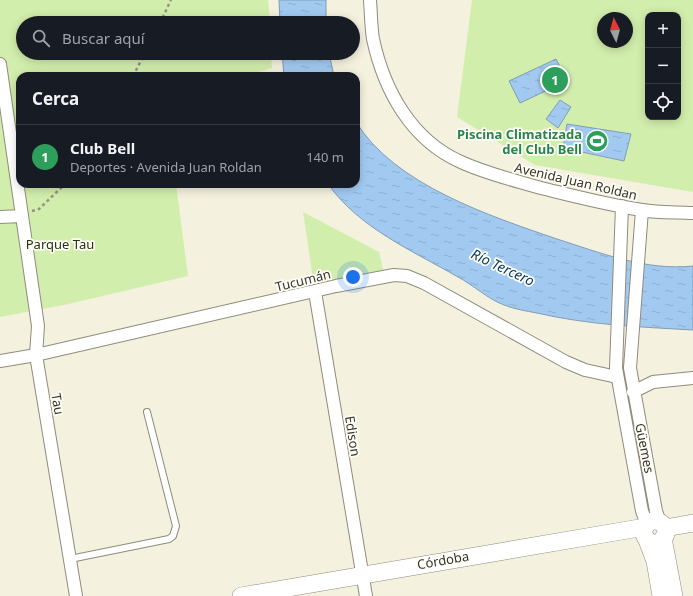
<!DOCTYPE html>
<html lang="es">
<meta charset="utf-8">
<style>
:root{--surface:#171b24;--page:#20242c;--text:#f1f3f6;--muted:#9ea1a6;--line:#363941;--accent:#357889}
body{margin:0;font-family:"Noto Sans",sans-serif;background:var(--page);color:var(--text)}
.controls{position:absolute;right:12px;top:12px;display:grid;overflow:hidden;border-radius:8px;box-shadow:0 2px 10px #0003}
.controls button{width:36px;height:36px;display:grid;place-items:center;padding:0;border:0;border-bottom:1px solid var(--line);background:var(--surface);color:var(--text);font:20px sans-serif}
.compass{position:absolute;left:597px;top:12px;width:36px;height:36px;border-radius:50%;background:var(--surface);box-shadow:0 2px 10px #0003;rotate:354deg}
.you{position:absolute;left:353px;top:277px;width:14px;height:14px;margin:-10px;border:3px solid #fff;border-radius:50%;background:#1a73e8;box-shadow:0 0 0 6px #1a73e833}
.badge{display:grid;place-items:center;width:26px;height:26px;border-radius:50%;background:var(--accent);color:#fff;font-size:13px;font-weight:700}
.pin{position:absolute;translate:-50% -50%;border:2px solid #fff;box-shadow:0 1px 4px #0006}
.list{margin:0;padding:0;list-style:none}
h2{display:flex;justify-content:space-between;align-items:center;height:52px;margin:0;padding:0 16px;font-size:17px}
h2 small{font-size:13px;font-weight:400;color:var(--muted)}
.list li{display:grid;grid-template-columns:26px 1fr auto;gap:12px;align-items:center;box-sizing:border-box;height:64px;padding:0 16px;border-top:1px solid var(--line)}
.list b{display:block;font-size:15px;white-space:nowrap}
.list p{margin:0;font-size:13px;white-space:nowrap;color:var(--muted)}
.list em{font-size:13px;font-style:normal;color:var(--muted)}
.icon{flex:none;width:22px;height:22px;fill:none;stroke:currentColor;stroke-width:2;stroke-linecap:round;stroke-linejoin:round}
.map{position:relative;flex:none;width:693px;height:596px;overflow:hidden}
.search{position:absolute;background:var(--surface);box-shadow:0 2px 10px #0003;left:16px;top:16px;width:344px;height:44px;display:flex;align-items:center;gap:10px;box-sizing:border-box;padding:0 14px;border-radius:22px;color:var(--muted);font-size:15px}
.panel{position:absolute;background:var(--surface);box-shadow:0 2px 10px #0003;left:16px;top:72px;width:344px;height:116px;border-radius:12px}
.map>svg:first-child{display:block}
.green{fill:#d2eeac;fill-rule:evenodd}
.water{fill:url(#water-ripples);stroke:#819db6}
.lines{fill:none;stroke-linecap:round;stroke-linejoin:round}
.lane-casing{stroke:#8f8c7b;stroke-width:8}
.street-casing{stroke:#8f8c7b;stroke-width:14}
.secondary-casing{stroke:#8f8c7b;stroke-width:18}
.path{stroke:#959386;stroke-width:2.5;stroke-dasharray:3 3;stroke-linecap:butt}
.lane{stroke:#fff;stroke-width:6}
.street{stroke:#fff;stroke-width:12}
.secondary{stroke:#fff;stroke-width:17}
.labels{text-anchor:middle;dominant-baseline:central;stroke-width:3.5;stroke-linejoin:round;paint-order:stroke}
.leisure-label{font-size:13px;font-weight:bold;fill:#27864d;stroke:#fffef6;text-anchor:end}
.street-label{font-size:13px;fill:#35342d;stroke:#fffef6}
.park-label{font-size:13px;fill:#25320f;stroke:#fffef6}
.water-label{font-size:14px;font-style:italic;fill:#073c65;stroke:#fffef6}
</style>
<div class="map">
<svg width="693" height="596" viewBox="0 0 693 596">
<defs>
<pattern id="water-ripples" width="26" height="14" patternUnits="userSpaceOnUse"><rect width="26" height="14" fill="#a2caf1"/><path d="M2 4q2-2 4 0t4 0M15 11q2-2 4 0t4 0" fill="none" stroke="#8caecf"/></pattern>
</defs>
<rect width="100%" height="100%" fill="#f4f1de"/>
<path class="green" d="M0 0H268L270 23H23V53H271L272 68 245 76H20V184H176L188 276 64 305 0 317Z
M472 0H693V192L535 165 457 117ZM648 15H678V117H648ZM603 18H627V42H603Z
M303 212 379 252 384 274 315 292Z"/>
<path class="water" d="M279 0H326V23H280Z
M282 53H329L334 76H284Z
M556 59 567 81 520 103 509 81Z
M560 100 571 107 558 128 546 119Z
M356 122C395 185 490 216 557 239 601 253 646 271 693 266V330C641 327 588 325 537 313 526 311 514 309 504 305 488 299 473 285 458 277 413 251 359 228 328 184H356Z
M567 124 631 134 624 161 563 148Z"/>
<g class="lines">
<g class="lane-casing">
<path id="lane" d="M70 559 169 539 173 536 176 526 147 412"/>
</g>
<g class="street-casing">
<path id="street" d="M370 0C371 13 371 27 373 39 384 90 411 140 461 162 487 174 514 180 541 188 574 196 608 205 642 210 658 213 676 212 693 213
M0 64 38 326 36 355 76 596
M622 206 616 368 642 511 647 524
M642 210 630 368 656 511 660 523
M0 217 22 216
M315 292 366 596
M0 361 36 355 336 286 394 275 407 276 424 283 566 362 585 370 617 377
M633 392 653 382 693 378"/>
</g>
<g class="secondary-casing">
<path id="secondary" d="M644 532a11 11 0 1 1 22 0a11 11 0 1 1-22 0Z
M665 528 693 523
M663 538 674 596
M647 540 655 561 661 596
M241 596 645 527"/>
</g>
<path class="path" d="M160 23 171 0
M133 76 145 53
M32 211 39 209 65 184"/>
<use href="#lane" class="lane"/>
<use href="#street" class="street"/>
<use href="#secondary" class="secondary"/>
</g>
<defs>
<g id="stadium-disc" transform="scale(1.15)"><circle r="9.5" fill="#2e9e5b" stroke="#fffef6"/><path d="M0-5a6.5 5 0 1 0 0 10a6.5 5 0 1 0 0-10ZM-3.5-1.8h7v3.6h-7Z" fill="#fff"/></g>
</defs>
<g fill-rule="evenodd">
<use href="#stadium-disc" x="597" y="141"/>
</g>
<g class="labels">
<g class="leisure-label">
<text x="582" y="134">Piscina Climatizada<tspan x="582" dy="15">del Club Bell</tspan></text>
</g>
<g class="street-label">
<text transform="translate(576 181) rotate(13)">Avenida Juan Roldan</text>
<text transform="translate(303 280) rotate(-14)">Tucumán</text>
<text transform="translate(58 404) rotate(80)">Tau</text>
<text transform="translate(353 436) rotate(81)">Edison</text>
<text transform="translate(645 448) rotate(79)">Güemes</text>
<text transform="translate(443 560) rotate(-10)">Córdoba</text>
</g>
<g class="park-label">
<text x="60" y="244">Parque Tau</text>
</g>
<g class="water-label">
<text transform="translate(503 267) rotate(25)">Río Tercero</text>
</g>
</g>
</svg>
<div class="controls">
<button>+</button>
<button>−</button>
<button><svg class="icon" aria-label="locate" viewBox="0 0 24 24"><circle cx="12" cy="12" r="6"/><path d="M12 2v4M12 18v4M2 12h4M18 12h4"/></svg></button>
</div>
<svg class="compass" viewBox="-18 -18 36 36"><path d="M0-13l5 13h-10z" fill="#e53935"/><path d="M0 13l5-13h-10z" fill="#9ea1a6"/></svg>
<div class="you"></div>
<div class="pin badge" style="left:555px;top:80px;background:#2e9e5b">1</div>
<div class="search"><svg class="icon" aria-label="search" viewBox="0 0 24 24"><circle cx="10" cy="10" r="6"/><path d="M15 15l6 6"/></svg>Buscar aquí</div>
<section class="panel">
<h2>Cerca<small></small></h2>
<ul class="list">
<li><span class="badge" style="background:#2e9e5b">1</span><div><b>Club Bell</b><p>Deportes · Avenida Juan Roldan</p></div><em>140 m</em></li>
</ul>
</section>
</div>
